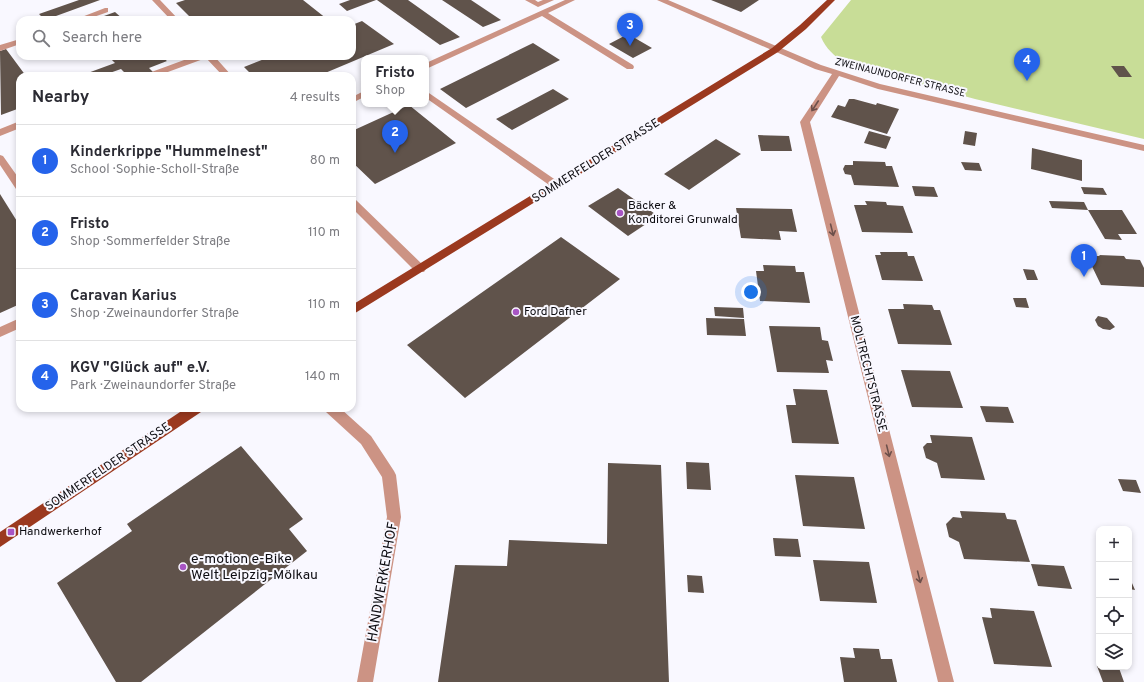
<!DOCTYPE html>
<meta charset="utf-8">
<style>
:root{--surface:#fff;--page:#f7f7f7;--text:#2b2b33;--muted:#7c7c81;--line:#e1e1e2;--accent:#2563eb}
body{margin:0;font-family:Overpass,sans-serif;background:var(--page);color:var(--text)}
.controls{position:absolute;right:12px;bottom:12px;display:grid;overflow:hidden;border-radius:8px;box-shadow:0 2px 6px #0003}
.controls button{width:36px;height:36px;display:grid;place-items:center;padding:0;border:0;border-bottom:1px solid var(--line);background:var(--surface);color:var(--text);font:20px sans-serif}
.you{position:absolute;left:751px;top:292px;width:14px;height:14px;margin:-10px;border:3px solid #fff;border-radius:50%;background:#1a73e8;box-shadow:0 0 0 6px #1a73e833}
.badge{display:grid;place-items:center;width:26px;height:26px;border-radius:50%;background:var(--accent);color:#fff;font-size:13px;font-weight:700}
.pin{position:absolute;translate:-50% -33px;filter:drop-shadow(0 1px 2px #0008)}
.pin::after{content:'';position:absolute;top:21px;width:14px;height:12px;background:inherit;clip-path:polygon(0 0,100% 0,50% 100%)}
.popup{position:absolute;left:361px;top:55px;width:68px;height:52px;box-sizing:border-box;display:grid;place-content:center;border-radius:8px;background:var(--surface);filter:drop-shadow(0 1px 3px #0005);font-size:13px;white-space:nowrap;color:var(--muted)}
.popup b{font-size:15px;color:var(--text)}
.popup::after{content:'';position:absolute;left:50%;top:100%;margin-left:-8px;border:8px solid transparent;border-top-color:var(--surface)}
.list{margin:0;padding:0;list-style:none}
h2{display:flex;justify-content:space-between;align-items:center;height:52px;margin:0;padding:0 16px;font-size:17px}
h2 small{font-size:13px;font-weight:400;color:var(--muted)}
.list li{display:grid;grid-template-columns:26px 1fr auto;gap:12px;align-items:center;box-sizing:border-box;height:72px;padding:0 16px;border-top:1px solid var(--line)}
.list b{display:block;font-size:15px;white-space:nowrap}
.list p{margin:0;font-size:13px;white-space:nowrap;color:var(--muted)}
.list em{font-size:13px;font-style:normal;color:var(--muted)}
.icon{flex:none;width:22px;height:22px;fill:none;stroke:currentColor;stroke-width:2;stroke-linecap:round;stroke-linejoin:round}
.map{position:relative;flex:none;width:1144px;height:682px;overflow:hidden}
.search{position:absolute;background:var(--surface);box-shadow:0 2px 6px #0003;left:16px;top:16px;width:340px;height:44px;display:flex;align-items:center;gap:10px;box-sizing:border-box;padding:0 14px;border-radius:12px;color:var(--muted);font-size:15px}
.panel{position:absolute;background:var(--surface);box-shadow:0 2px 6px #0003;left:16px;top:72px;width:340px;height:340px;border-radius:12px}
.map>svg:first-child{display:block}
.green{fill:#c8dd97}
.building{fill:#60534b}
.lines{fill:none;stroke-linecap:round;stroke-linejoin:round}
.minor{fill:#cc9384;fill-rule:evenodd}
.major{fill:#9b391f;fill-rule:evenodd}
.oneway{stroke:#6d504b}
.poi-dot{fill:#a855c4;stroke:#f9f8ff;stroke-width:1.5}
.labels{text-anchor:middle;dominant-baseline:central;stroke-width:4;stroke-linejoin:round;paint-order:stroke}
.far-street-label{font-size:10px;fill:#0e0d12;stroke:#f9f8ff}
.street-label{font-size:12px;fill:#0e0d12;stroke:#f9f8ff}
.poi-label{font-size:12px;fill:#0e0d12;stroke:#f9f8ff;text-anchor:start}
.near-poi-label{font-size:14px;fill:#0e0d12;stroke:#f9f8ff;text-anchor:start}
.near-street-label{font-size:14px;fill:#0e0d12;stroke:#f9f8ff}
</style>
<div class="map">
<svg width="1144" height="682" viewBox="0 0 1144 682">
<rect width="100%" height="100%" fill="#f9f8ff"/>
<path class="green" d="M851 0H1144V139L975 99 844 63C834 55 826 49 821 37Z"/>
<path class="building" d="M79 0H100L45 20 39 14Z
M185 0H303L327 19 193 20 176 3Z
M350 0H376L347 11 339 4Z
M377 0H408L460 37 440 45Z
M442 0H471L501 20 483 27Z
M711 0H759L741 12Z
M115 12 124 20H93Z
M362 21 394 44 318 76H253L244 67 272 56H352V25Z
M628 34 652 48 633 58 609 44Z
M533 43 560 60 466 108 440 89Z
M6 49 26 76H20V108L1 115 0 51Z
M108 56H161L167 61 149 68 154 73 146 76H128L121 69 101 76H88L85 74 115 63Z
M1111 66H1124L1132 77H1119Z
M553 89 569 99 512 130 496 119Z
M849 99H854L876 105 877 103 899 109 887 134 831 117 838 105 845 107Z
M409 105 456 143 375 184 352 162V131Z
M869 131 891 137 886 149 864 143Z
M965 131 977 133 975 146 963 144Z
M758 135 789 136 792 151H761Z
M716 139 741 154 689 190 664 174Z
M1032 148 1082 160V181L1031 169Z
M853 161 885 162 886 166H892L899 187 854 185 851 175 845 174 843 169 845 165H853Z
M961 162 979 163 982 171 965 170Z
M912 186 934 187 938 197 915 196Z
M1081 187 1103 188 1107 195 1084 194Z
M618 188 658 216 628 236 588 206Z
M0 194 20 226V304L0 313Z
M865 201 886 202 887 205 903 206 913 233 862 232 854 205H867Z
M1049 201 1084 202 1088 210 1052 208Z
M736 208 792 209 797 232 779 231 781 240 741 238Z
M1088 210H1122L1137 234H1118L1122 240 1105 239Z
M561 237 620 279 465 398 407 345Z
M880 252H907L908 256H914L923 281 882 280 875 255H881Z
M1099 255 1124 256 1126 259 1140 260 1144 268V287L1101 285 1087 256H1100Z
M763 265 795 266 796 272H804L810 303 760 301 756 271H764Z
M1023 269 1034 270 1038 280H1027Z
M1013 298H1026L1029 308 1016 307Z
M903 304 932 305 934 310H940L952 345 898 344 888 309H904Z
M714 307 743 308 744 318 715 316Z
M1098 316 1107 318 1115 327 1110 330 1103 329 1098 326 1095 320Z
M706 318 744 319 746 336 707 335Z
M769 326 820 327 822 340 828 341 833 361 826 360 829 373 777 372Z
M901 370 950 371 963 408 912 407Z
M793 389 827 390 839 444 792 443 786 405H796Z
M980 406 1008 407 1014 423 986 422Z
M930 435 972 437 985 480 941 478 937 463 926 458 923 447 927 443H932Z
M241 446 303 519 289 529 307 551 141 682H116L57 583 132 531 127 524Z
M686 462 709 463 711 490 687 489Z
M608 463 661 465 669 682H438L455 565 507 566 509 540 607 544Z
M795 475 854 477 865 529 803 526Z
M1118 479 1136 480 1141 493 1123 491Z
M960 511 1005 513 1007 519 1016 520 1030 562 964 559 959 542 949 537 946 524 953 517 962 518Z
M773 538 798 539 801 557 775 556Z
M813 560 869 562 877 603 820 601Z
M1031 564 1064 566 1072 589 1038 586Z
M687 575 702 576 704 593 688 592Z
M1129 576 1135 590 1129 589Z
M990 608 1034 611 1052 667 994 664 982 617 992 618Z
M853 648 879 649 881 659H892L897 682H844L840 657 855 658Z
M1097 666 1119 668 1124 682H1103Z"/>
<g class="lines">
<path class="minor" d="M152 0H160L179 20H171Z
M525 0H535L538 2 543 0H554L538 7Z
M565 0H575L548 13 633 65 634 67 633 69H627L542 16 426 69V63Z
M657 0H668L821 65 880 84 1144 145V151L878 89 839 76 810 122 954 682H938L800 122 832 74 815 69Z
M105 8H108V12L85 20H74Z
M20 39V44L0 51V45Z
M195 56H214L232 76H223L206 58 157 76H145L146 74Z
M364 91V97L352 103V97Z
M426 91 560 183 561 185 560 187H552L426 98Z
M20 121V128L0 136V129Z
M0 155 3 156 20 180V190L16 189 0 165Z
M352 199 356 200 424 266 426 269 424 272H416L352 208Z
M20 318V328L0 337V327Z
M325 408H340L371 436 394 471 396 475 401 517 373 682H357L387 517 382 477 361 444 326 412Z"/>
<path class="major" d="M827 0H835L806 29 778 52 352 315V305L772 48 800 25Z
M186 408H202L201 412 0 547V532Z"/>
</g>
<defs><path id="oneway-shaft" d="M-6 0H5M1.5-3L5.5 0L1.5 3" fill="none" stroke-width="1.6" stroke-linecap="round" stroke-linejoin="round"/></defs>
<g class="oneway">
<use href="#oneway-shaft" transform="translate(815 106) rotate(123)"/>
<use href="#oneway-shaft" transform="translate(832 230) rotate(76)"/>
<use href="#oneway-shaft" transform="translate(888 451) rotate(76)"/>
<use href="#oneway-shaft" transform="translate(919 577) rotate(76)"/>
</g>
<g class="poi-dot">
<circle cx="620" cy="213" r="4"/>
<circle cx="516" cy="312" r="4"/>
<rect x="7" y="528" width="8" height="8" rx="2"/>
<circle cx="183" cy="567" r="4"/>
</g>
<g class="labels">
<g class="far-street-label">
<text transform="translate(900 78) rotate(14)">ZWEINAUNDORFER STRASSE</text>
</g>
<g class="street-label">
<text transform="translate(596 161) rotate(-32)">SOMMERFELDER STRASSE</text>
<text transform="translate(868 374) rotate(76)">MOLTRECHTSTRASSE</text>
<text transform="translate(108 467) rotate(-34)">SOMMERFELDER STRASSE</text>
</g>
<g class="poi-label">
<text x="628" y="206">Bäcker &amp;<tspan x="628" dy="14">Konditorei Grunwald</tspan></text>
<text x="524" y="312">Ford Dafner</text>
<text x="19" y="532">Handwerkerhof</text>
</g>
<g class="near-poi-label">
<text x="191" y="559">e-motion e-Bike<tspan x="191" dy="16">Welt Leipzig-Mölkau</tspan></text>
</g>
<g class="near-street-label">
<text transform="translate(383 582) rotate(-80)">HANDWERKERHOF</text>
</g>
</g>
</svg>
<div class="controls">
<button>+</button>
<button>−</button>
<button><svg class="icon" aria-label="locate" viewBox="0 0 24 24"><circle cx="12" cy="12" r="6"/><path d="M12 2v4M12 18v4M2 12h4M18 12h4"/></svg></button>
<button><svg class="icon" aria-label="layers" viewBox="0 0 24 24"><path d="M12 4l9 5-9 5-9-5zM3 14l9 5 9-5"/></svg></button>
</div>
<div class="you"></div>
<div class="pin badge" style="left:1084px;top:277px">1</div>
<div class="pin badge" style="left:395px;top:153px">2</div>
<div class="popup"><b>Fristo</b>Shop</div>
<div class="pin badge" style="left:630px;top:46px">3</div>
<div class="pin badge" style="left:1027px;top:81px">4</div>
<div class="search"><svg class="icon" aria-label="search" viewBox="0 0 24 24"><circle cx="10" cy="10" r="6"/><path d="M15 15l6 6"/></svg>Search here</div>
<section class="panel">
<h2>Nearby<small>4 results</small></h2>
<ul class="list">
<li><span class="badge">1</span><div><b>Kinderkrippe &quot;Hummelnest&quot;</b><p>School · Sophie-Scholl-Straße</p></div><em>80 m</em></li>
<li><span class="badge">2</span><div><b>Fristo</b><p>Shop · Sommerfelder Straße</p></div><em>110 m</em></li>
<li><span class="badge">3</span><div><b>Caravan Karius</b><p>Shop · Zweinaundorfer Straße</p></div><em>110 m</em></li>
<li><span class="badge">4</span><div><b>KGV &quot;Glück auf&quot; e.V.</b><p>Park · Zweinaundorfer Straße</p></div><em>140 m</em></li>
</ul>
</section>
</div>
